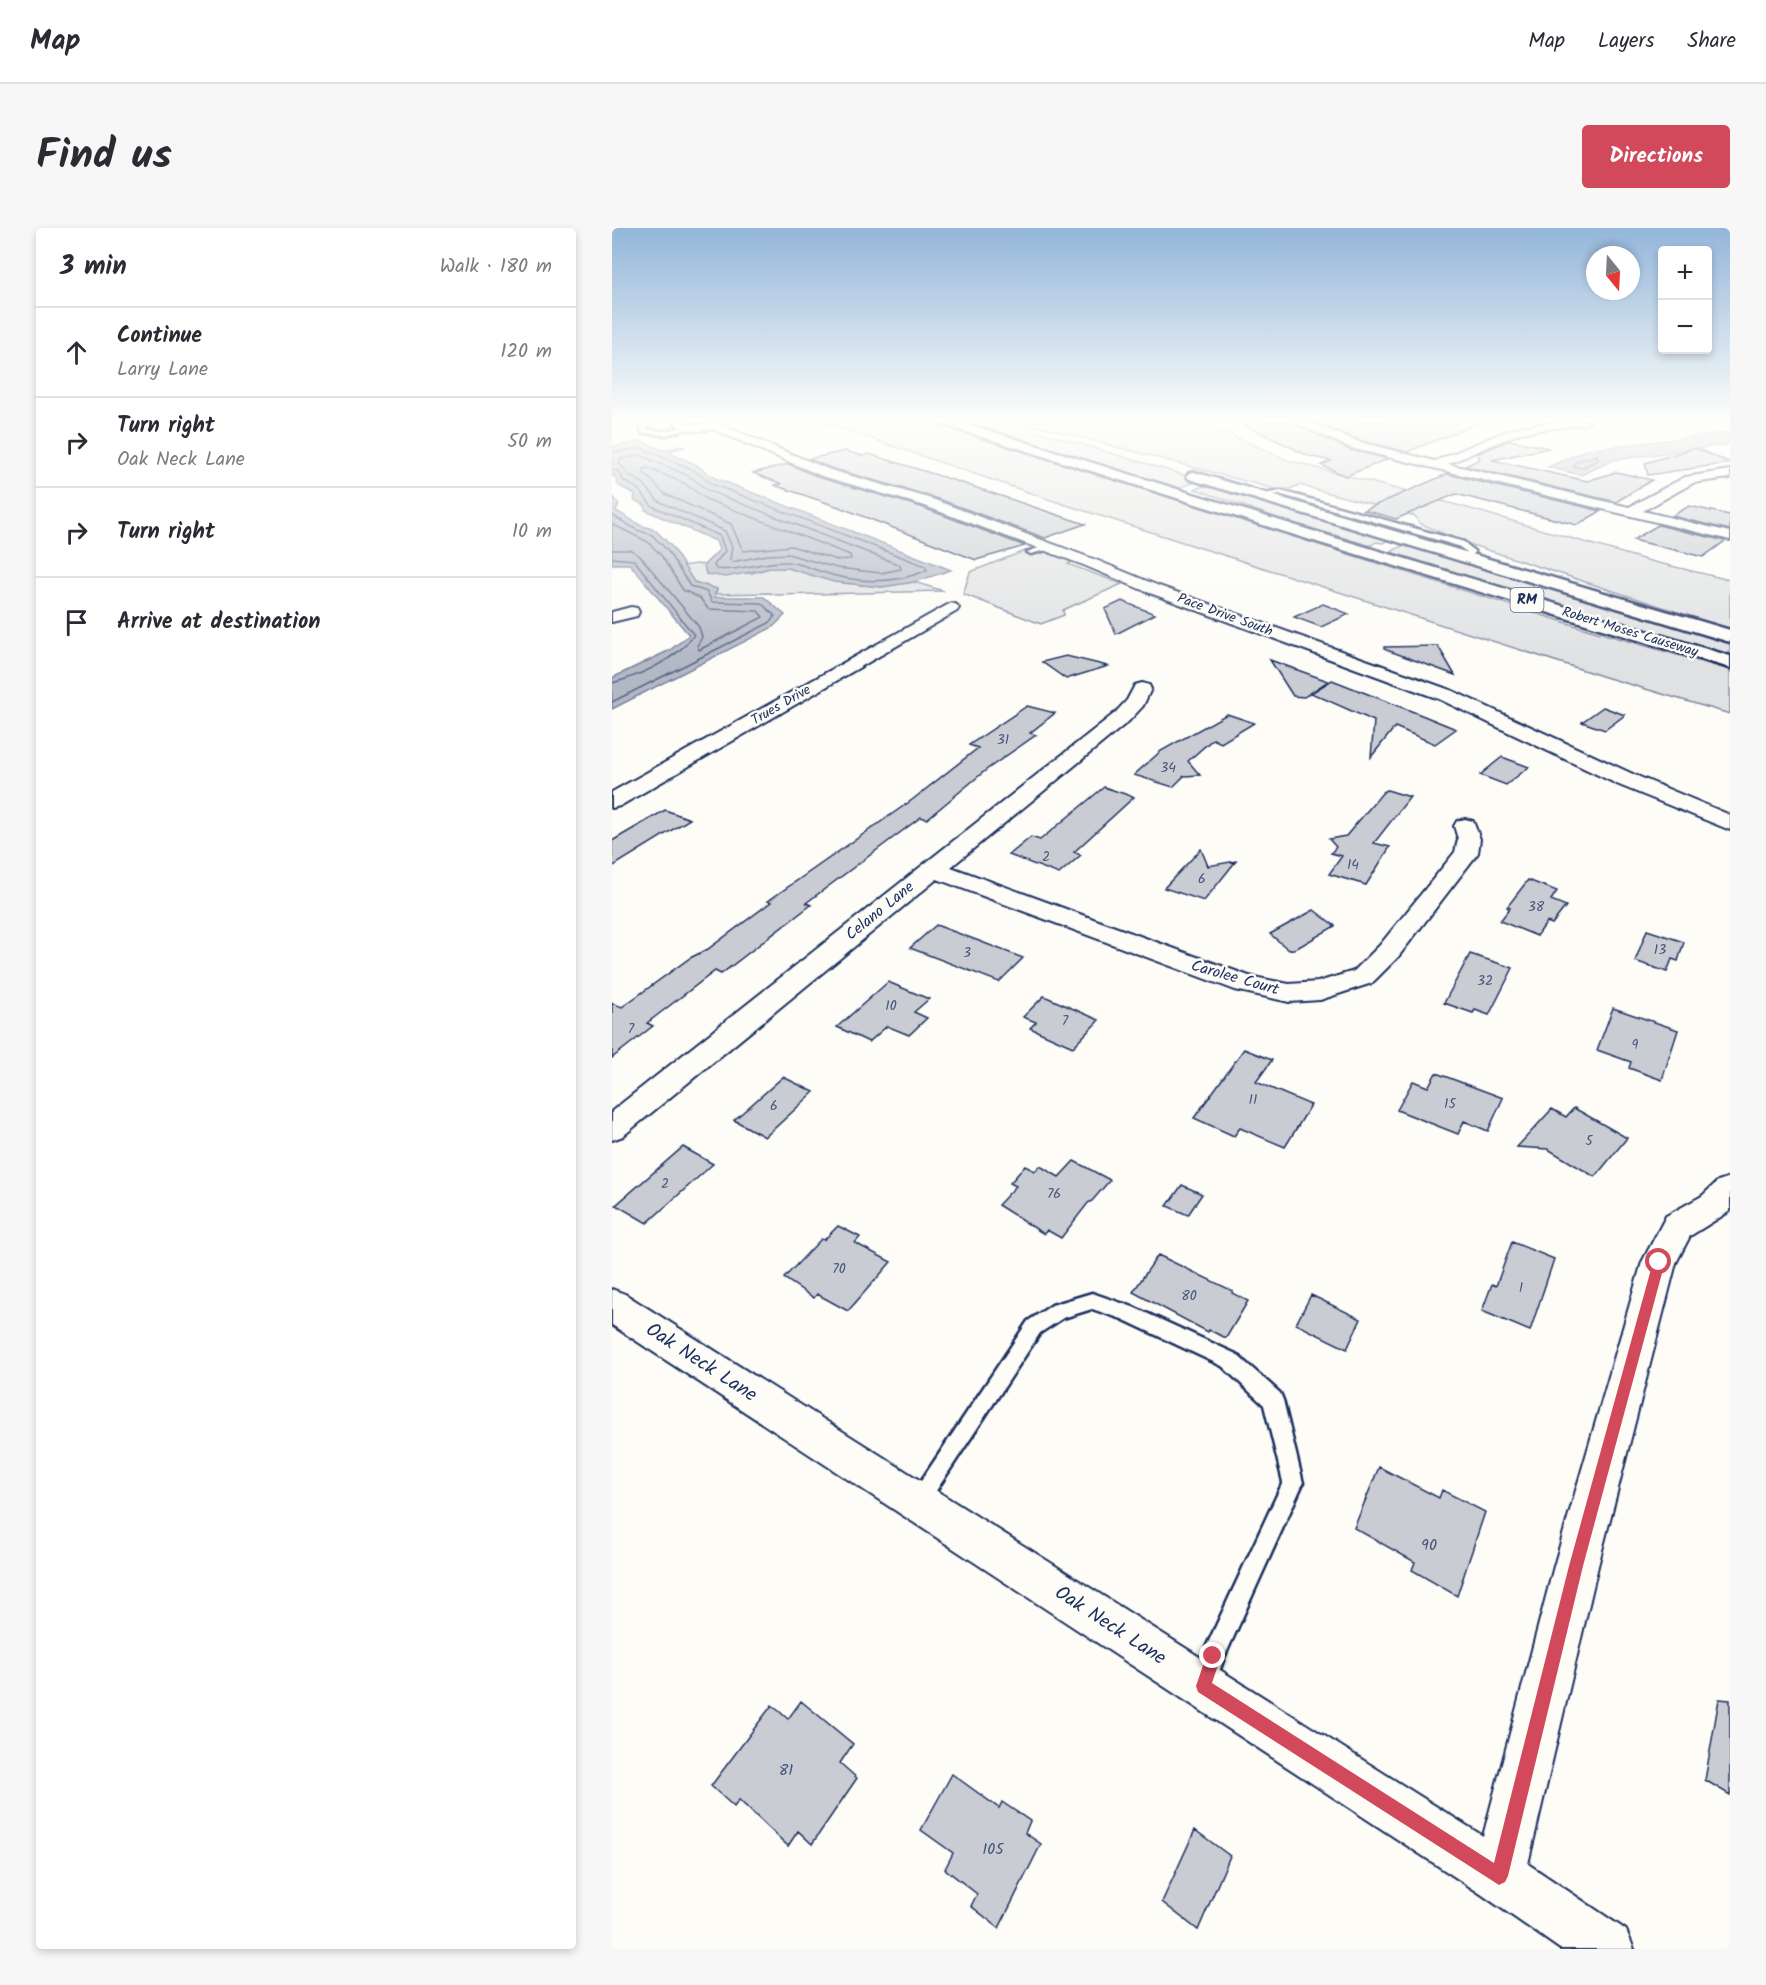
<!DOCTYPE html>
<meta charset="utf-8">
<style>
:root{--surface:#fff;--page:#f7f7f7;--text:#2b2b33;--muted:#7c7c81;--line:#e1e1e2;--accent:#d1495b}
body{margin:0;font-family:Kalam,sans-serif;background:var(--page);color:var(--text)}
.controls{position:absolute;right:18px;top:18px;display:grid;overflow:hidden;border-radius:6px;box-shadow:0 3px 9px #0003}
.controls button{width:54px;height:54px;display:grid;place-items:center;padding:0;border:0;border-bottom:2px solid var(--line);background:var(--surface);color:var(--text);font:30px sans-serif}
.compass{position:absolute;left:974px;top:18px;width:54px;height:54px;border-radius:50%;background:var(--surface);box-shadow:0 3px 9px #0003;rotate:162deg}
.stop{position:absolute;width:18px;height:18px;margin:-14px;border:4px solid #d1495b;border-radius:50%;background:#fff}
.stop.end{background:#d1495b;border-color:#fff;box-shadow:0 2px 6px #0008}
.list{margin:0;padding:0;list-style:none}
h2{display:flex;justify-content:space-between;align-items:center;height:78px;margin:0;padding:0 24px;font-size:26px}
h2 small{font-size:20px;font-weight:400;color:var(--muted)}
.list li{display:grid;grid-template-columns:39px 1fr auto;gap:18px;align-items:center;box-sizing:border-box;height:90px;padding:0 24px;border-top:2px solid var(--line)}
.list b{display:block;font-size:22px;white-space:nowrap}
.list p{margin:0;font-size:20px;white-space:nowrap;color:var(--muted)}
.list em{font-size:20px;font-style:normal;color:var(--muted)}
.icon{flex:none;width:33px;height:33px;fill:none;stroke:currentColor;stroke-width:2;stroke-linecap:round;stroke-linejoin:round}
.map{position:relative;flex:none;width:1118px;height:1721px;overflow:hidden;border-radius:6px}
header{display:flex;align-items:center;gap:36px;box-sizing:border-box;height:84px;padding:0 30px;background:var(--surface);border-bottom:2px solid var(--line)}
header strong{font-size:28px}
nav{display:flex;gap:33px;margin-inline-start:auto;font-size:21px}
.intro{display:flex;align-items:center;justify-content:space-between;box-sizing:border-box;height:144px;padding:0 36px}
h1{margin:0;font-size:42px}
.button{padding:15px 27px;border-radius:6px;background:var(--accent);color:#fff;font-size:21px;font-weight:700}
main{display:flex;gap:36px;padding:0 36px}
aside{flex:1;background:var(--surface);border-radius:6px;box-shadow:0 3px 9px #0003}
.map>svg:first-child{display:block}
.green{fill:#e0e1e3;stroke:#7e88a0;stroke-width:1.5}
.water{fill:#b3b8c5;stroke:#76819c;stroke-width:1.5}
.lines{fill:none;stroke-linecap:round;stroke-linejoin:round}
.shore{stroke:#586687;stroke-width:1.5}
.building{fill:#c9ccd3;stroke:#1b2f5e;stroke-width:1.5}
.service-casing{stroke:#1b2f5e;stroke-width:5}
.minor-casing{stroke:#1b2f5e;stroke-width:4}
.motorway-casing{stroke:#1b2f5e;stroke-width:5}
.service{fill:#fdfcf7;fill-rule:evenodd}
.minor{fill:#fdfcf7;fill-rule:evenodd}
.motorway{fill:#fdfcf7;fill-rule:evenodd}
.route{fill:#d1495b}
.labels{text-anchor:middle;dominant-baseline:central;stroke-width:5;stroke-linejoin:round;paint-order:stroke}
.far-street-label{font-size:14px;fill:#1b2f5e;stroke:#fdfcf7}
.number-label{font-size:14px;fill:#46567b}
.shield{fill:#fdfcf7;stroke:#5f6c8c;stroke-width:1.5}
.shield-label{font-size:15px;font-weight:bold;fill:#1b2f5e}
.street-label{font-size:16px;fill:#1b2f5e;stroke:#fdfcf7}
.near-number-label{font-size:16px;fill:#46567b}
.near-street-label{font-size:20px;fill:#1b2f5e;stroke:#fdfcf7}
</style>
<header>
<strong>Map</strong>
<nav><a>Map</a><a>Layers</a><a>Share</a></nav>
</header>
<div class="intro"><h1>Find us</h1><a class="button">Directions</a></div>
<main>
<aside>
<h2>3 min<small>Walk · 180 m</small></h2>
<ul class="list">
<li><svg class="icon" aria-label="ahead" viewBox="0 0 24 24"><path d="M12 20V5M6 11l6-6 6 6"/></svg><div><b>Continue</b><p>Larry Lane</p></div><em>120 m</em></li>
<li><svg class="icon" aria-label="right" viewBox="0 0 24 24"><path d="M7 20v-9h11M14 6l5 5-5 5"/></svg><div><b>Turn right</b><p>Oak Neck Lane</p></div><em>50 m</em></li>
<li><svg class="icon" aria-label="right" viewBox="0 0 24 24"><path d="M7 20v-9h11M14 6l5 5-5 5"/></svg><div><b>Turn right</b></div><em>10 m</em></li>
<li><svg class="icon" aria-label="arrive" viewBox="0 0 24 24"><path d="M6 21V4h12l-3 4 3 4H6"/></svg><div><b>Arrive at destination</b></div></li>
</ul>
</aside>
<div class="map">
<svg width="1118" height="1721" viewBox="0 0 1118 1721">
<rect width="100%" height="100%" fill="#fdfcf7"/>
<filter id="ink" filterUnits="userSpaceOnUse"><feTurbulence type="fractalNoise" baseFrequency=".0167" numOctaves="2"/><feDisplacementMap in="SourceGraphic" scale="12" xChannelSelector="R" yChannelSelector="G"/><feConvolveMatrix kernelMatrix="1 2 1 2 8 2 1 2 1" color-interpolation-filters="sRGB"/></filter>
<g filter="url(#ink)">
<path class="green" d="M207 193H319L406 222 968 399 1118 442V486L993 449 445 274Z
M343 193H391L589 252 569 259 568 263Z
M407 193H588L675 232 852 279 1034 332 1118 352V401L851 314 807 295 803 288 687 257 678 261H663Z
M591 258 647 270 775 309 776 312 771 315 764 314 760 317H756L669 291 583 261Z
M791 317H800L1118 412V431L779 324Z
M423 319 461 333 456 336 510 356 451 382 452 387 429 396 351 366 358 344Z
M84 336 92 337 94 346 140 345 158 340H176L222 354 270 359 302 354 332 363 164 367 158 365 103 366 105 361 82 354 70 338Z"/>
<path class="water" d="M1118 204V216L1002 232 969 247 936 239 974 222Z
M29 213 51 222 69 218 72 219 55 224 83 236 103 250 339 342 302 354 270 359 222 354 176 340H158L114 349 94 346 92 337 107 322 104 313 33 282V277L22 272 23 266 7 258 2 247 0 249V219Z
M0 267 7 276 4 283 28 297 43 302 60 319 82 354 105 361 102 369H152L173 387 161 399 0 481V450L58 422 77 407 18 336H0Z"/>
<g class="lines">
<path class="shore" d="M0 225 29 220 80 241 100 256 313 338 315 342C283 357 243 355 210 344 198 340 186 334 174 334 150 333 128 344 104 341L102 337 113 323 108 308 40 278 26 261 12 253 6 243 0 242
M28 227 77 248 97 263 288 337 289 341 269 345 225 340 176 326 155 327 120 334 118 331 120 319 113 303 46 273 31 255 18 248 7 235 9 231Z
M985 227 986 232 969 240 961 238 963 234Z
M35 240 72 255 94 271 238 327 239 331 225 332 179 318 131 323 119 296 53 266 32 245V241Z
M0 287 25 302 40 307 55 322 78 358 95 364 100 374 149 375 163 388 157 395 0 474
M0 296 36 314 49 327 71 362 88 370 96 381 146 383 151 389 87 422 85 418 90 409 87 399 28 328 19 322H0
M0 330 22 332 82 407C65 431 28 448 0 455"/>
</g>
<path class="building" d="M624 193H677L738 222 776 231 734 248 709 237 719 233 697 228Z
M699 193H869V194L795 224 748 212Z
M898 212 937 220 880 232 975 253 1004 244 1040 252 1004 274 853 238 868 231 865 226Z
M1083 220 1118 235 1036 247 1033 235Z
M233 223 251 228 257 226 344 253 473 296 433 310 321 269 219 240 197 231Z
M176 236 209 250 309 279 413 318 364 332 227 279 162 257 170 256 141 245Z
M835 246 989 283 965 297 844 266 784 291 752 282Z
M1077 278 1118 287V302L1060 288Z
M1046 297 1113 313 1091 329 1021 312Z
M510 373 543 386 504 406 493 381Z
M711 376 737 386 709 399 682 389Z
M826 418 843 447 772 421V419Z
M454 428 496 438 454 451 430 434Z
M658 432 716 453 692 469 681 468Z
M720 452 812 488 844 501 823 516 783 499 759 529 762 493 699 465Z
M415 478 443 485 418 505 424 507 374 542 315 591 309 589 194 675 199 677 109 746 103 743 35 795 41 798 0 830V775L10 779 78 730 96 721 159 674 156 673 300 572 366 520 357 517Z
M991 479 1013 487 993 502 970 494Z
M615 486 642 495 609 515 601 511 576 533 588 547 572 548 561 559 522 547 549 523Z
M890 529 917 539 894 557 868 547Z
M492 559 522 569 462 624 469 627 447 646 397 627 419 609 428 612Z
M775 562 798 569 762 615 778 619 754 657 717 646 730 628 719 625 724 619 717 611 734 608 771 564Z
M53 582 78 591 0 639V613Z
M589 621 596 638 624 633 592 673 552 660Z
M916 652 945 663 939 672 954 678 940 696 935 694 925 708 888 693 898 680 895 679Z
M702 682 723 698 685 720 677 722 658 706Z
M324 697 367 713 411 730 387 754 298 720Z
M1035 702 1072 714 1066 733 1060 731 1055 744 1023 733Z
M858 726 901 740 877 787 863 782 861 785 832 775Z
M276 754 317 771 302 784 315 790 297 807 275 798 257 814 225 799Z
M432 768 487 792 461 819 418 800 424 794 411 789Z
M1001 780 1066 802 1050 852 1017 840 1019 834 985 822Z
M632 821 660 832 644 854 699 877 673 919 628 900 622 908 582 890Z
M824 845 891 870 876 903 852 893 846 906 785 882 801 853 816 859Z
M171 849 202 864 153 909 122 892Z
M962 880 1015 910 983 949 936 921 905 919 940 881 954 889Z
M71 919 101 936 35 995 4 977Z
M462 933 498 952 480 973 476 975 449 1010 435 1002 432 1006 386 977 404 958 398 955 413 938 423 943 428 938 447 949Z
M570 957 590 966 576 987 555 978Z
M226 998 248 1009 243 1015 279 1034 236 1083 205 1066 202 1070 172 1050 209 1011 212 1012Z
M900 1014 942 1031 918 1103 870 1083 880 1056 884 1058Z
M546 1027 621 1063 620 1065 636 1073 614 1110 597 1102 596 1104 521 1064Z
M699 1067 749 1091 735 1121 684 1096Z
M767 1239 827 1270 830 1262 873 1284 845 1368 800 1342 803 1334 742 1300Z
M1107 1471 1118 1472V1567L1093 1552Z
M189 1473 241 1516 228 1535 245 1550 200 1616 186 1603 176 1618 127 1572 122 1579 99 1558 160 1477 176 1491Z
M340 1546 387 1580 390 1574 418 1593 413 1605 429 1616 387 1700 359 1678 365 1666 333 1641 341 1625 309 1602Z
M583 1602 618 1628 586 1702 550 1674Z"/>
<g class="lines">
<g class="service-casing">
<path id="service" d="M37 193H43L35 200V202L54 203 79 197 82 199 54 207 30 205 29 199Z
M669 263 852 314 863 324 857 331H851L855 324 846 318 667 266 649 269 646 267Z
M435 317 438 321 419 326 415 324Z
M480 1065 521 1079 624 1126 668 1165 671 1172 691 1255 612 1430 600 1464 592 1468 584 1464 580 1456 590 1428 671 1254 652 1177 610 1138 510 1091 480 1081 451 1090 428 1105 312 1281 305 1284 298 1281 295 1274 416 1093 440 1077Z"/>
</g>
<g class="minor-casing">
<path id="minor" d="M66 193H76V195L89 196 114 193 110 197 218 242 320 271 484 332 547 358 841 463 1023 547 1118 587V602L1007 557 827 471 535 364 474 338 310 277 210 248 100 201C87 204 73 204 63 196Z
M679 193H694L747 214 823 233 902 200 950 193H978L973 196 908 205 836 236 1017 279 1073 249 1118 242V250L1081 255 1031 283 1118 304V312L739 220Z
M339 375 345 377 347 380 345 383 8 578 0 580V564Z
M19 379 25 380 27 384 25 388 0 394V384Z
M530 455 537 457 539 461 531 478 517 493 339 639 637 748 677 756 706 754 742 743 768 717 843 624 846 611 842 598 845 593 853 591 861 593 868 611 866 625 786 729 760 755 708 772 677 774 623 762 325 651 11 908 0 912V883L503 485 515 472 523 457Z
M1118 949V983L1078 1008 1064 1035 986 1338 916 1636 1014 1702 1022 1721H948L869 1666 0 1097V1061L13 1066 871 1608 942 1338 1030 1034 1054 988 1090 968 1106 953Z"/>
</g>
<g class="motorway-casing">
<path id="motorway" d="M327 193H345L717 308 1118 428V440L705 314 329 196Z
M582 244 1118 402V414L577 251 575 248 577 245Z"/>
</g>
<use href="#service" class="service"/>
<use href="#minor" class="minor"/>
<use href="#motorway" class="motorway"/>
</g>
</g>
<linearGradient id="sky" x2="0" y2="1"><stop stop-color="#93b6da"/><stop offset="0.44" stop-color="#fefefb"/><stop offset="1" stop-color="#fefefb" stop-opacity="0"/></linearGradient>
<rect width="1118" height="434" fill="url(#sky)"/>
<path class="route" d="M1047 1029 1053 1034 971 1338 896 1648 893 1654 887 1657 586 1464 584 1458 596 1423 601 1420 606 1423 609 1428 600 1455 882 1635 957 1338 1041 1034Z"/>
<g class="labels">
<g class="far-street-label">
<text transform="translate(613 387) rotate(20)">Pace Drive South</text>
<text transform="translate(1018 404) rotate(17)">Robert Moses Causeway</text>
<text transform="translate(169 477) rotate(-30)">Trues Drive</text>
</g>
<g class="number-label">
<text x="391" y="512">31</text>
<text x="556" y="540">34</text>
<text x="434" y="629">2</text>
<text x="741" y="637">14</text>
<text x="590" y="651">6</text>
<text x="924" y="679">38</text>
<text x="1048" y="722">13</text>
<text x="355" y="725">3</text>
<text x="873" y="753">32</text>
<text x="279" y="778">10</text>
<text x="453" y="793">7</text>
<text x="19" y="801">7</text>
<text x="1023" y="817">9</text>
<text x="641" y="872">11</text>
<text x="838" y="876">15</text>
<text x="162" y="878">6</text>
<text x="977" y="913">5</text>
<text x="53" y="956">2</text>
<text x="442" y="966">76</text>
<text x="227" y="1041">70</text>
<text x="909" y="1060">1</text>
<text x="577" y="1068">80</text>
</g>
<rect class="shield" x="898.5" y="360" width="33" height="24" rx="4.5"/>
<g class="shield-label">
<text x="915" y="372">RM</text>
</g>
<g class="street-label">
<text transform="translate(268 683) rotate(-39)">Celano Lane</text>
<text transform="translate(623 750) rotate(16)">Carolee Court</text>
</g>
<g class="near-number-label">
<text x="817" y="1317">90</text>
<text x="174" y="1542">81</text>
<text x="381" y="1621">105</text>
</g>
<g class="near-street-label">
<text transform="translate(89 1135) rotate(33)">Oak Neck Lane</text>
<text transform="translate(498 1398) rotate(33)">Oak Neck Lane</text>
</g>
</g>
</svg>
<div class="controls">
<button>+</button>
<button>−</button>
</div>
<svg class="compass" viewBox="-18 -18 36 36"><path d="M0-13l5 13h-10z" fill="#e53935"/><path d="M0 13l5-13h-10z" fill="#7c7c81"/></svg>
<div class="stop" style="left:1047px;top:1034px"></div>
<div class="stop end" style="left:601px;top:1428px"></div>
</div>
</main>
